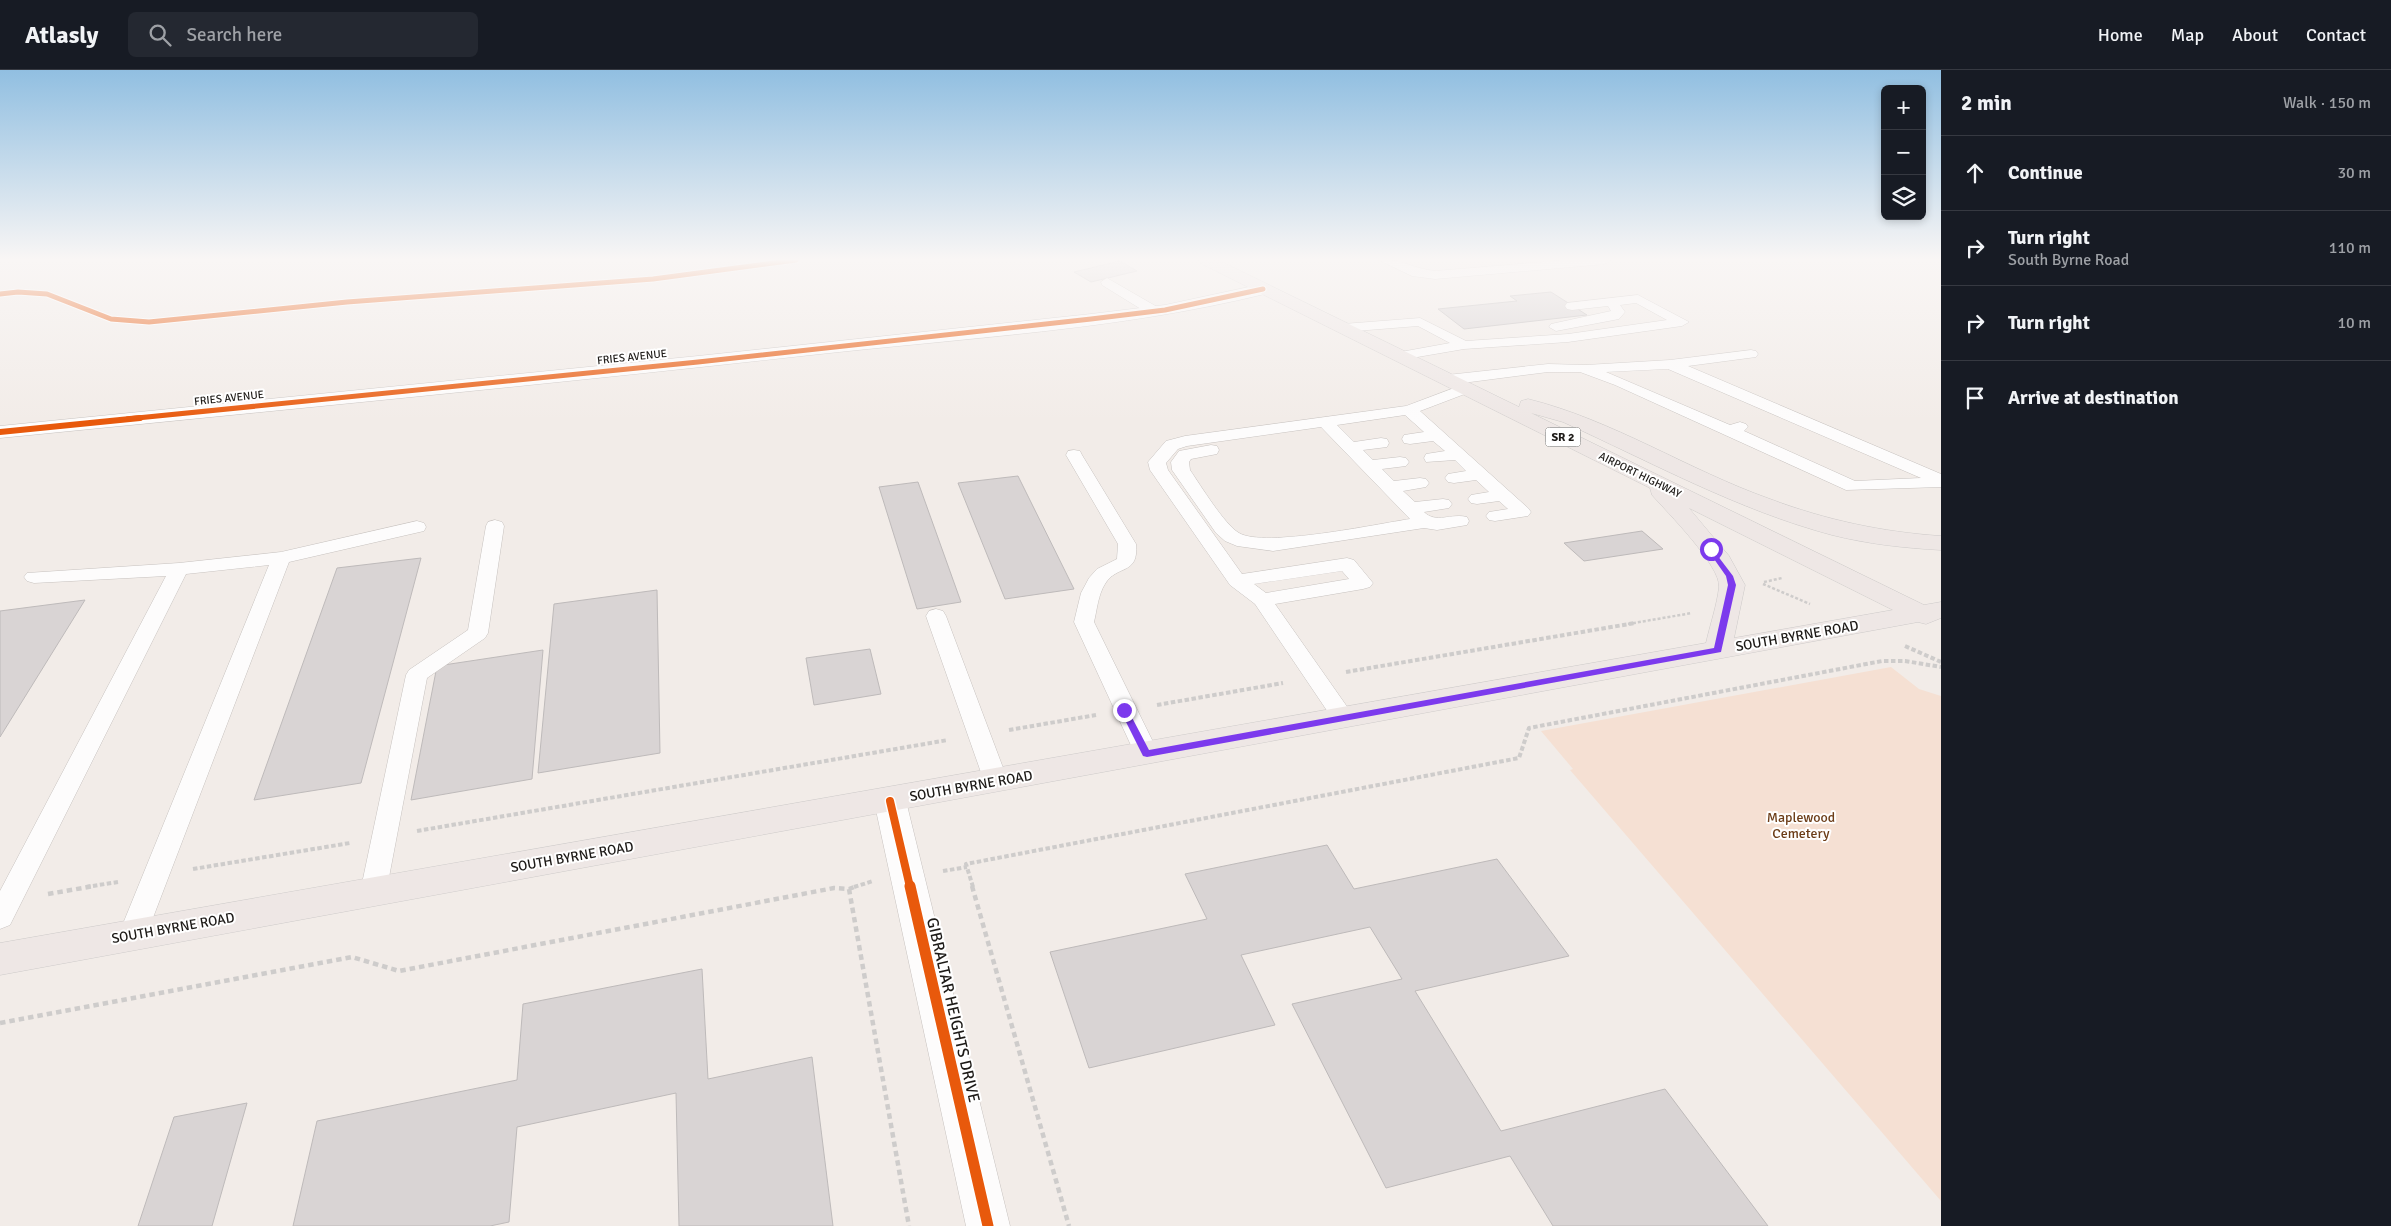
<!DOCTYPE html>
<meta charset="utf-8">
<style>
:root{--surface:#171b24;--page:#242831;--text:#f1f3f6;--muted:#9ea1a6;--line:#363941}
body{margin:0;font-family:Signika,sans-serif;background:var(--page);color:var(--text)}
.controls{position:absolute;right:15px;top:15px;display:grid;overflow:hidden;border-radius:8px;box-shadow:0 2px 8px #0003}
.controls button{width:45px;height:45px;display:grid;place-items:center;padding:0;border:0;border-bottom:1px solid var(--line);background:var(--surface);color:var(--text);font:25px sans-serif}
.stop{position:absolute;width:15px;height:15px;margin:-11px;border:4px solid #7c3aed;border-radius:50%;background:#fff}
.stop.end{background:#7c3aed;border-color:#fff;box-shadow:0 1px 5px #0008}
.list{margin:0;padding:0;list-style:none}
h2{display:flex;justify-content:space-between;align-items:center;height:65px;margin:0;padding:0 20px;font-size:21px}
h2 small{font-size:16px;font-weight:400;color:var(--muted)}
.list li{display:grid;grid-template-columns:32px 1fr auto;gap:15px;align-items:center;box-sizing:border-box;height:75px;padding:0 20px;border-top:1px solid var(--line)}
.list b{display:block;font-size:19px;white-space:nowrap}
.list p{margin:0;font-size:16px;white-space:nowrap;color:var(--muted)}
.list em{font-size:16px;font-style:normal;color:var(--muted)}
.icon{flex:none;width:28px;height:28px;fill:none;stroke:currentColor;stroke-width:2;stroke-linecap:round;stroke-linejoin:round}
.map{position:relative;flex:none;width:1941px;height:1156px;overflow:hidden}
header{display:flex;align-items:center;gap:30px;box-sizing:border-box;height:70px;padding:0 25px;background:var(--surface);border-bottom:1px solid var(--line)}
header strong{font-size:24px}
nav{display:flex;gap:28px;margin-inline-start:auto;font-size:18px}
.search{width:350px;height:45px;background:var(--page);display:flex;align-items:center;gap:12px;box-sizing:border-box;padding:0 18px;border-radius:8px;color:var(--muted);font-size:19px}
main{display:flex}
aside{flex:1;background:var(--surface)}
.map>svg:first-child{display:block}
.green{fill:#f5e0d3}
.building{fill:#d9d4d4;stroke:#bebaba}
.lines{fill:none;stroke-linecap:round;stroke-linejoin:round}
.lane-casing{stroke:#c7c2bf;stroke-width:1}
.street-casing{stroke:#c7c2bf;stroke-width:1}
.primary-casing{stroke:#cdcac9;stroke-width:1}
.path-far2{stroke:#cecccb;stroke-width:2.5;stroke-dasharray:3 2;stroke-linecap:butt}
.path-far1{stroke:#cecccb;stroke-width:4;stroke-dasharray:4.5 2.5;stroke-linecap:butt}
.path{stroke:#cecccb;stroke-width:4.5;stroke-dasharray:5.5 4;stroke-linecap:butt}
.lane{fill:#fdfcfc;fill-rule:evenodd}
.street{fill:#fdfcfc;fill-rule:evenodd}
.primary{fill:#eee7e5;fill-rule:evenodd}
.cycleway-far3-casing{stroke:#fff;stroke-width:7}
.cycleway-far2-casing{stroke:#fff;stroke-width:9}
.cycleway-far1-casing{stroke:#fff;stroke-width:11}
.cycleway-casing{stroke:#fff;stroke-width:14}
.cycleway-far3{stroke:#e8590c;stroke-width:5}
.cycleway-far2{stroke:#e8590c;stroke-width:6}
.cycleway-far1{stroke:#e8590c;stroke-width:8}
.cycleway{stroke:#e8590c;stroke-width:11}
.route{fill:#7c3aed}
.labels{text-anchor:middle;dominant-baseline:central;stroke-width:4;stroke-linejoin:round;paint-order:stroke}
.far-street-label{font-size:11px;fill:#1d1a17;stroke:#fff}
.shield{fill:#fff;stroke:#615f5d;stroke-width:1}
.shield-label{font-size:12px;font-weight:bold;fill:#1d1a17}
.street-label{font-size:14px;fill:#1d1a17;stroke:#fff}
.park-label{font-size:14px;fill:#6c3d18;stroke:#fff}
.near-street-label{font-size:16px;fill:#1d1a17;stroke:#fff}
</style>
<header>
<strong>Atlasly</strong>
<div class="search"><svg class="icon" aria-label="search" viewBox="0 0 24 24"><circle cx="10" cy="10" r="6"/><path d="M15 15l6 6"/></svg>Search here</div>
<nav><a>Home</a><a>Map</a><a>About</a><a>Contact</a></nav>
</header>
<main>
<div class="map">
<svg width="1941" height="1156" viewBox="0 0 1941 1156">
<rect width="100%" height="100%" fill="#f2ece8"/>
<path class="green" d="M1891 597 1919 619 1941 626V1131L1570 700 1573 699 1541 661Z"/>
<path class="building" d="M1120 191 1137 201 1091 212 1074 202Z
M1551 222 1587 245 1464 259 1438 239 1517 231 1510 226Z
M1018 406 1074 519 1005 529 958 413Z
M918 412 961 532 917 539 879 417Z
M1642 461 1663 479 1584 491 1564 473Z
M421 488 361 713 254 730 337 498Z
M657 520 660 683 538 703 554 534Z
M85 530 0 667V541Z
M870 579 881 624 814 635 806 588Z
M543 580 532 709 411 730 437 596Z
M1327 775 1354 819 1497 789 1569 886 1415 921 1501 1061 1665 1019 1768 1156H1553L1510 1086 1386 1118 1292 934 1402 909 1370 857 1241 885 1275 955 1089 998 1050 882 1207 849 1185 804Z
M702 899 708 1009 812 987 833 1156H679L676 1023 517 1057 509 1152 490 1156H293L317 1051 517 1010 523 934Z
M247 1033 212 1156H138L174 1047Z"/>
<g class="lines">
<g class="lane-casing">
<path id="lane" d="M1379 190C1398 188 1415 199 1435 201L1567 190H1611L1605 194 1435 209 1412 206Z
M1107 208 1159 238 1161 241 1154 245 1149 244 1102 215 1101 212Z
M1638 225 1689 252 1682 256 1568 272 1464 279 1400 290 1393 286 1395 283 1450 273 1418 256 1343 262 1336 258 1343 254 1420 248 1466 271 1568 264 1667 250 1636 233 1620 235 1625 242 1619 249 1556 261 1549 257 1551 254 1611 241 1608 236 1572 240 1567 239 1565 236 1567 233Z
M1751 280 1756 281 1758 284 1756 287 1688 296 1941 404V417L1846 420 1615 315 1580 302H1548L1447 315 1439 310 1447 305 1548 294 1586 295 1670 290ZM1668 299 1921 408 1855 411 1744 361 1748 357 1746 354 1740 352 1730 355 1606 302Z
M1465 314 1473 319 1470 322 1420 341 1528 438 1531 442 1528 446 1495 451 1489 450 1486 446 1489 442 1508 439 1499 431 1477 434 1471 433 1468 429 1471 425 1489 422 1476 410 1454 413 1448 412 1445 408 1448 404 1466 401 1455 390 1426 392 1424 388 1426 384 1445 381 1433 371 1410 374 1404 373 1402 369 1404 365 1424 362 1405 345 1337 355 1354 372 1381 368 1387 369 1389 373 1387 377 1363 380 1373 390 1400 387 1406 388 1409 392 1406 396 1382 399 1394 411 1420 408 1426 409 1429 413 1426 417 1403 421 1415 432 1443 429 1449 430 1452 434 1449 438 1424 442C1436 454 1451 443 1467 447L1469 451 1467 455 1437 460 1424 458 1273 481 1237 476 1225 471 1216 463 1172 400 1171 392 1179 381 1211 375 1217 376 1219 380 1217 384 1191 389 1189 392 1190 400C1201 416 1224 454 1239 463 1264 478 1377 454 1410 449L1321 357 1187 376 1178 379 1166 393 1168 400 1242 504 1347 488 1354 490 1373 513 1370 517 1363 519 1275 534 1355 648 1352 654 1344 656 1336 654 1255 534 1230 515 1150 400 1148 392 1166 371 1185 366 1406 336ZM1342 501 1349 509 1266 523 1254 514Z
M1074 380 1080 381 1082 385 1136 474C1139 506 1117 494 1105 514 1098 525 1097 540 1094 552L1159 684 1155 690 1147 693 1139 690 1135 684 1074 552 1081 523 1089 508 1097 499 1117 489 1118 474 1066 385 1068 381Z
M495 450 502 452 504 456 488 563 485 568 427 608 386 823 382 831 373 834 364 831 360 823 406 605 409 600 468 560 486 456 488 452Z
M417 451 424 453 426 457 424 461 289 492 146 866 142 874 132 878 122 874 118 866 269 495 186 504 10 855 0 859V821L166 506 34 513 27 511 24 507 27 503 179 493 281 482Z
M936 539 943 541 946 546 1008 711 1005 717 996 720 987 717 984 711 926 546 929 541Z"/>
</g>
<g class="street-casing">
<path id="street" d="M1263 214 1269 215 1272 219 1269 223C1120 260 964 268 811 285 541 315 270 341 0 368V356L698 286 1091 244 1165 235Z
M890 719 901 722 906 731 1010 1156H966L874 731 879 722Z"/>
</g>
<g class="primary-casing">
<path id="primary" d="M1198 190H1218L1519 337 1521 331 1528 329C1613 350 1688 400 1770 429 1826 450 1882 462 1941 466V480C1904 478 1868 474 1832 465 1738 440 1651 392 1563 352L1531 343 1924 535 1941 532V548L1926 554 1918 552 0 905V873L1706 573C1710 555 1717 535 1719 517 1721 496 1667 442 1652 425L1650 418 1200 193ZM1689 438 1893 540 1734 568 1745 515 1729 486Z"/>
</g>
<path class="path-far2" d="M1764 512 1782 508
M1763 514 1810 534
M1628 554 1692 543"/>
<path class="path-far1" d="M1905 576 1941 592
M1346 602 1635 553
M1157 635 1283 613
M1009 660 1096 645
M417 761 948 670
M193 799 350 773
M943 801 967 797
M86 817 118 812
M854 817 873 811
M973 817 966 794 1519 688 1529 658 1882 591H1905L1941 597"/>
<path class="path" d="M972 816 1069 1156
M849 819 909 1156
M48 824 94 816
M0 953 352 887 399 901 834 818 849 819 857 816"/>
<use href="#lane" class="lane"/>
<use href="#street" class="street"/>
<use href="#primary" class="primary"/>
<g class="cycleway-far3-casing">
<path id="cycleway-far3" d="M0 224 18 222 47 224 111 249 149 252 347 232 653 209 796 190
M127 349 698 292 1091 249 1165 240 1263 219"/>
</g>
<g class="cycleway-far2-casing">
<path id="cycleway-far2" d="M0 362 140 348"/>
</g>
<g class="cycleway-far1-casing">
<path id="cycleway-far1" d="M890 731 910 817"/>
</g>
<g class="cycleway-casing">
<path id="cycleway" d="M910 816 988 1156"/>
</g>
<use href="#cycleway-far3" class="cycleway-far3"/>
<use href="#cycleway-far2" class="cycleway-far2"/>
<use href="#cycleway-far1" class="cycleway-far1"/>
<use href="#cycleway" class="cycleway"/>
</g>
<linearGradient id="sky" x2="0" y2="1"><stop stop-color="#91bfe1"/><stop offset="0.54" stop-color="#f9f6f5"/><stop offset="1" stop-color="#f9f6f5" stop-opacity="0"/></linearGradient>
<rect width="1941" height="351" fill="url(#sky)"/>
<path class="route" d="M1711 477 1733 506 1736 515 1721 582 1147 687 1143 686 1120 640 1127 638 1149 680 1714 578 1728 515 1726 506 1707 479Z"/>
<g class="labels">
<g class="far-street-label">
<text transform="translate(632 287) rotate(-6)">FRIES AVENUE</text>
<text transform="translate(229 328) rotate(-6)">FRIES AVENUE</text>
<text transform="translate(1640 405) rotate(26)">AIRPORT HIGHWAY</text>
</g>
<rect class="shield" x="1545.5" y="357.5" width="35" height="19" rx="4"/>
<g class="shield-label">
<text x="1563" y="367">SR 2</text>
</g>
<g class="street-label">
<text transform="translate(1797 566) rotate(-10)">SOUTH BYRNE ROAD</text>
<text transform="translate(971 716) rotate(-10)">SOUTH BYRNE ROAD</text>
<text transform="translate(572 787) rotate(-10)">SOUTH BYRNE ROAD</text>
<text transform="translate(173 858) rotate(-10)">SOUTH BYRNE ROAD</text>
</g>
<g class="park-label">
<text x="1801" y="747">Maplewood<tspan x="1801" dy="16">Cemetery</tspan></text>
</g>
<g class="near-street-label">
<text transform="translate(953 940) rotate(77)">GIBRALTAR HEIGHTS DRIVE</text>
</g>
</g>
</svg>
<div class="controls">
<button>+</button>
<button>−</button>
<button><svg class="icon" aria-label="layers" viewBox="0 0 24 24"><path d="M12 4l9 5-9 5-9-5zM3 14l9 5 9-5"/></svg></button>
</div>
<div class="stop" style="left:1711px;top:479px"></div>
<div class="stop end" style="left:1124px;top:640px"></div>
</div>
<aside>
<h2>2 min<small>Walk · 150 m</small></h2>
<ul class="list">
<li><svg class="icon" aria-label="ahead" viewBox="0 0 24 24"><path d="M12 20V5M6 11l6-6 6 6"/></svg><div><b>Continue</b></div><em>30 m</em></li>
<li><svg class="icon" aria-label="right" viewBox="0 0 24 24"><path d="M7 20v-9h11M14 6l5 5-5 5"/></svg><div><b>Turn right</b><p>South Byrne Road</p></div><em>110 m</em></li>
<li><svg class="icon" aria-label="right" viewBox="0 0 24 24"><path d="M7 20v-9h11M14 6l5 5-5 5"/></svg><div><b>Turn right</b></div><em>10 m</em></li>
<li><svg class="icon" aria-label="arrive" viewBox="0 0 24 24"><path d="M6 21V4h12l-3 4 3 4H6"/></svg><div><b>Arrive at destination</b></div></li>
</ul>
</aside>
</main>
